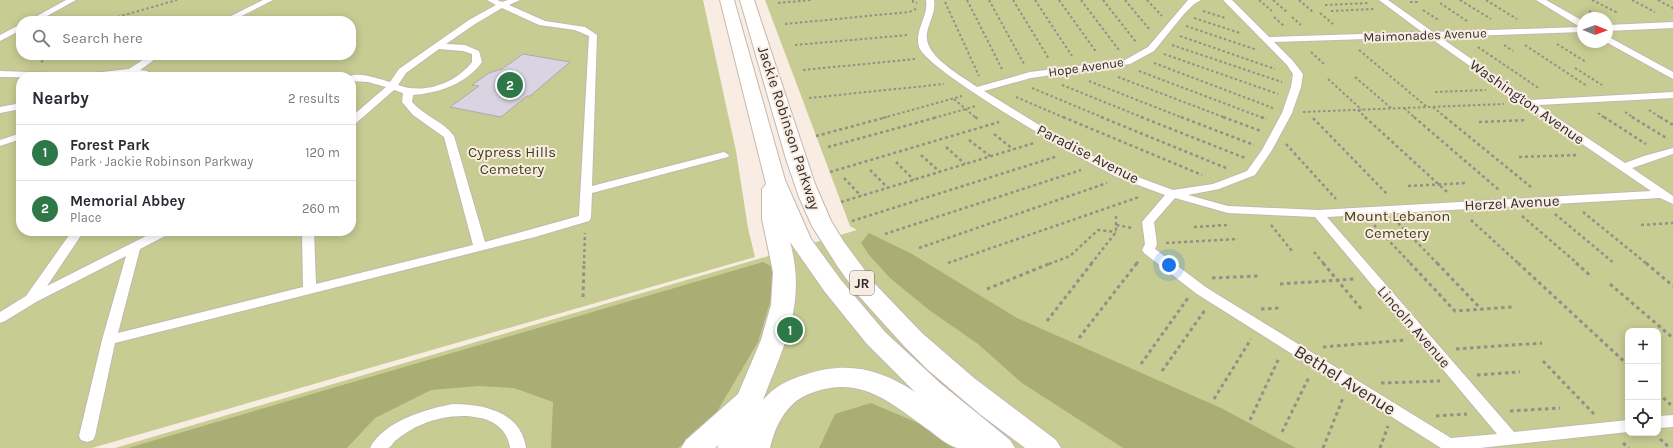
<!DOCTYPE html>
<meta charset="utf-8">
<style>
:root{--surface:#fff;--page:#f2f2f3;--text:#2b2b33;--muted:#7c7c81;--line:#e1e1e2;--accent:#2d7846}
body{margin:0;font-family:Karla,sans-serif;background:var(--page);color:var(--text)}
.controls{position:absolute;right:12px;bottom:12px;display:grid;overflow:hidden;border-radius:8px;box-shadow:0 2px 10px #0003}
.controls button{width:36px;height:36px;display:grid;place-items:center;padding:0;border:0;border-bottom:1px solid var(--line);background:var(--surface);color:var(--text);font:20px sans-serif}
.compass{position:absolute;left:1577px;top:12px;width:36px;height:36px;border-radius:50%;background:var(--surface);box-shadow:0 2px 10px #0003;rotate:91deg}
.you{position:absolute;left:1169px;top:265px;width:14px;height:14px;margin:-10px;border:3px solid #fff;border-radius:50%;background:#1a73e8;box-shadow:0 0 0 6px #1a73e833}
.badge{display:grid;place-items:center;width:26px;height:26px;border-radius:50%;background:var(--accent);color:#fff;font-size:13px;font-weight:700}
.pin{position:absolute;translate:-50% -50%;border:2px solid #fff;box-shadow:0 1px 4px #0006}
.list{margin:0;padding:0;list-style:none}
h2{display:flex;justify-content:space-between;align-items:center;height:52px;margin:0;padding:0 16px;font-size:17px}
h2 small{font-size:13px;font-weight:400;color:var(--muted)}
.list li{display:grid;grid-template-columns:26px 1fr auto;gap:12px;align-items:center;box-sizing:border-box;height:56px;padding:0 16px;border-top:1px solid var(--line)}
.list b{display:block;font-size:15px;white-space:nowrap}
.list p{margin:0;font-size:13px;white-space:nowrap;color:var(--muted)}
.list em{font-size:13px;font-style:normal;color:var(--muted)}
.icon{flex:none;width:22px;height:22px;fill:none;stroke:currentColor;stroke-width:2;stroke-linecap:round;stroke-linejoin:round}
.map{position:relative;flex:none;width:1673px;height:448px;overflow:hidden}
.search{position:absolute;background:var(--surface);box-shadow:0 2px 10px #0003;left:16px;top:16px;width:340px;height:44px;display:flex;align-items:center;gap:10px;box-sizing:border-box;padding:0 14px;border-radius:16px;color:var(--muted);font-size:15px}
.panel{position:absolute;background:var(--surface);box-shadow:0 2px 10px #0003;left:16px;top:72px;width:340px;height:164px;border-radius:16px}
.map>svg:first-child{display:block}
.green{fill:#c7cc93;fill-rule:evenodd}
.forest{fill:#aaae75}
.building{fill:#d9d4e1;stroke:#ada8b4}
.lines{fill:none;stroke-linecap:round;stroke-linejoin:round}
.lane-casing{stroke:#c3b8af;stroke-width:2}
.highway-casing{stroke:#c3b8af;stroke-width:2}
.path-far2{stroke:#968e87;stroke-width:2;stroke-dasharray:2.5 2.5;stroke-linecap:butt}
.path-far1{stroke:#968e87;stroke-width:2.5;stroke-dasharray:3 3;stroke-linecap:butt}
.path{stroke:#968e87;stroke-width:3;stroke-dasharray:3.5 3.5;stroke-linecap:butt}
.lane{fill:#fff;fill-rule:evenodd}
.highway{fill:#fff;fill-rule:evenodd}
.labels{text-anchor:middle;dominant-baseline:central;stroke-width:4;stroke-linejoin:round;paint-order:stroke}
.far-street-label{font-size:13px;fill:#322e2a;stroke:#f9ede3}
.shield{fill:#f9ede3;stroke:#6e6762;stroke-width:1}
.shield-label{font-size:14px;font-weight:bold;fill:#322e2a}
.street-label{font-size:15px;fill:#322e2a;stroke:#f9ede3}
.park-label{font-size:15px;fill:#3f4115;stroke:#f9ede3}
.near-street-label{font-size:18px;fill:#322e2a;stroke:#f9ede3}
</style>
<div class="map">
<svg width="1673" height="448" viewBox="0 0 1673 448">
<rect width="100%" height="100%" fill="#f9ede3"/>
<path class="green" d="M0 0H703L736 151 748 228 755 257 92 448H0ZM21 21H351V55H21ZM21 77H351V231H21Z
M765 0H1673V448H115L857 230 850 226ZM1583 18H1607V42H1583ZM1628 331H1658V433H1628Z"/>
<path class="forest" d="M869 233 912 254 1017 318 1221 408 1296 448H1123L1022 383 978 344 929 310 890 278 869 255 861 243Z
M763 262 771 266 774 289 758 342 715 415 678 448H551L553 402 514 388 479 386 431 390 375 418 347 448H128Z
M871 403 930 428 954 448H819L835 414Z"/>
<path class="building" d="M523 54 570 62 530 96H527L501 117 450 107 479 86 472 85 489 73 502 69Z"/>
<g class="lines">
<g class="lane-casing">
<path id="lane" d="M66 0H76L38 21H28Z
M263 0H273L232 21H221Z
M487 0H497L502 2 508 0H520L509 5 545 21 585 27 597 35 592 186 724 152 729 155 728 157 592 193 591 218 589 221 535 237 115 343 95 436 93 440 87 442 81 440 79 436 102 340 126 256 36 302 5 321 0 323V312L26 296 72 231H84L47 286 156 231H171L169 234 140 249 118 333 303 287 302 231H314L316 284 473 245 444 137 413 115 402 102 403 93 394 90 355 124 351 125V117L386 87 368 82 351 81V77H347C359 71 378 79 390 82L399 69 469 20 496 5ZM502 8 539 25 575 30 589 36 579 216 485 242 454 136C443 121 424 116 412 102L413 95C439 93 466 84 482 62L479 51 465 45 446 44 475 24ZM439 49 463 51 472 54V62C456 83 424 95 398 85L406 73Z
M926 0H934C936 12 929 22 927 33 923 56 961 75 977 87L1030 72 1125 60 1148 47 1188 0H1201L1194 4 1184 14 1154 51 1130 64 1031 78 984 91 1075 147 1124 172 1173 190 1213 184 1247 171 1262 150 1282 113 1291 87 1293 74 1287 65 1223 0H1232L1269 37 1422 32 1379 0H1388L1433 32 1580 27 1536 0H1546L1583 21V32L1440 37 1530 100 1673 92V98L1538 105 1625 163 1644 156 1673 148V154L1632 168 1673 196V204L1660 198 1327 217 1514 432 1628 420V432L1480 448H1441L1197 294 1144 253 1142 250 1145 244 1142 222 1165 195C1149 189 1132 183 1117 177 1087 163 927 71 919 47 914 30 929 16 926 0ZM1429 37 1525 105 1651 191 1318 210 1228 206 1188 195 1219 189 1255 175 1272 150 1292 113 1301 87 1303 74 1293 61 1274 42ZM1175 198 1228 213 1315 217 1497 434 1451 438 1207 288 1155 249 1157 244 1154 222Z
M1673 22V28L1607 31V25Z
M21 24V30L0 41V35Z
M1607 36 1673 72V79L1606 42Z
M150 55H161L140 70 147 71 158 77C146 77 133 75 122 74 114 74 106 77 98 77 65 77 32 78 0 77V71L84 74 129 69Z
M21 103V109L0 113V107Z
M21 133V139L0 146V140Z
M453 404C484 404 521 412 526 448H510C505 409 450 412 423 424 413 428 403 434 395 441 393 443 391 447 388 448 384 448 375 448 370 448 384 421 426 409 453 404Z
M1673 415V427L1658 428V416Z"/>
</g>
<g class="highway-casing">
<path id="highway" d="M720 0H734L785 180 811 239 841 280 885 332 940 383 1010 440 1015 448C1000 448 986 448 972 448 968 448 961 448 957 448 947 445 937 436 929 430 892 404 862 375 814 392 788 400 776 423 770 448H717L719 445 715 448H681L686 440 738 394 761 340 771 305 773 272 762 219V189L766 184ZM790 242 825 292 867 344 915 392C878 368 846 361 804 375 787 380 774 387 763 400 784 345 807 303 790 242Z
M740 0H754L815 184 831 221 844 242 875 284 922 333 974 378 1056 440 1061 448H1025L981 415 928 370 904 346 858 295 838 267 812 226 799 197 786 159Z"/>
</g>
<path class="path-far2" d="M913 0V2L917 3
M967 0 1002 69
M989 0 1024 64
M1013 0 1049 59
M1035 0 1072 56
M1059 0 1097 53
M1081 0 1119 50
M1103 0 1136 42
M1125 0 1150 30
M1147 0 1162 16
M1259 0 1272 11
M1273 0 1288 13
M1299 0 1313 12
M1460 0 1491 19
M1486 0 1517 19
M1592 0 1618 13
M1632 0 1655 12
M1658 0 1673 8
M945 2 979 76
M1410 2H1420
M778 3 811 0
M1440 3 1467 21
M1325 5 1369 3
M1423 10 1440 21
M1203 11 1225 18
M1331 11 1374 9
M1589 11 1600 18
M1320 13 1333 24
M1274 17 1284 26
M1292 17 1301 25
M1194 18 1240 33
M103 21 177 0
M785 24 909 12 916 9
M1186 26 1257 50
M1180 36 1275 69
M1557 44 1586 62
M795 45 908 35
M1172 45 1282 82
M1504 45 1513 51
M1525 45 1587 86
M1478 47 1540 89
M1359 50 1427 107
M1311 52 1324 64
M1164 54 1278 94
M41 62 51 55
M1154 63 1273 108
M1575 68 1602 85
M803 70 916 59
M1139 71 1263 118
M1118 77 1226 118
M1355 77 1391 108
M1328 79 1362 110
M1089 81 1183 118
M1062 85 1144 118
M1032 88 1104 118
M1435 92 1486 90
M1016 97 1065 118
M809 98 944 84
M954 99 976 118
M1433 107 1446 118
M1404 108 1415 118
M1358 110 1366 118
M1649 110 1661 118
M1303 112 1504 104
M1625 112 1634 118
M1598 113 1605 118
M883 118 962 96
M934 118 976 106"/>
<path class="path-far1" d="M975 117 978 119
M1063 117 1202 175
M1101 117 1226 168
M1141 117 1245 158
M1181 117 1254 145
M1223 117 1261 131
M1261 117 1267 119
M1365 117 1447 192
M1414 117 1499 190
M1445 117 1531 187
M1604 117 1646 144
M1632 117 1668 139
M1660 117 1673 125
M1313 118 1388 195
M1479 122 1527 120
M994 134 1013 149
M816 136 887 117
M969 140 990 156
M1286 144 1336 199
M828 147 938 117
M946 147 965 164
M921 155 940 172
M1519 157 1579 155
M896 162 914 180
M870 170 888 188
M830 172 999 122
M844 178 861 196
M1408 186 1467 183
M841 202 1034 143
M1583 212 1647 264
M1555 214 1615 264
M1116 216V225
M1522 216 1578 264
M1471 220 1519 264
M852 221 1058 156
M1398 223 1438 264
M1271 225 1292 251
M1374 225 1411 264
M1641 225 1673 223
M1194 227 1227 225
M885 234 1081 170
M1166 243 1238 239
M919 248 1107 183
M1314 252 1324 264
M948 263 1139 197
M584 264 585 233
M1049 264 1070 256 1098 230 1116 232
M1091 264 1116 232V225L1133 228
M1136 264 1139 261"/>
<path class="path" d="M1323 263 1363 311
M1410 263 1455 311 1512 307
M1437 263 1481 309
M1518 263 1628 365
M1576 263 1592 277
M1646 263 1673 286
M1212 278 1258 276
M1280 284 1355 279
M1610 284 1673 338
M987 289 1051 263
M583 297 584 263
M1261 309 1280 308
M1047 321 1092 263
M1079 338 1137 263
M1323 347 1406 340
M1456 349 1542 343
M1543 361 1594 414
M1141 364 1188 298
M1162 371 1205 310
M1477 375 1520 372
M1381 383 1440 381
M1658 393 1671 405
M1214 399 1251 339
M1510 411 1560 408
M1436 416 1467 414
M1250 420 1279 358
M1282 432 1309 377
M1660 439 1670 448
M1623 443 1629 448
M1323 448 1343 398
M1380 448 1388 426"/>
<use href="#lane" class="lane"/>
<use href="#highway" class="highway"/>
</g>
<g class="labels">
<g class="far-street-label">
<text transform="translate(1425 35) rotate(-2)">Maimonades Avenue</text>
<text transform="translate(1086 67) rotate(-8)">Hope Avenue</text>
</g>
<rect class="shield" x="850" y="271" width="24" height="24" rx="3"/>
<g class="shield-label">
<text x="862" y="283">JR</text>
</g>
<g class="street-label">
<text transform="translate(1527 102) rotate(35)">Washington Avenue</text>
<text transform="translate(789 128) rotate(72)">Jackie Robinson Parkway</text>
<text transform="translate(1088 154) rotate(27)">Paradise Avenue</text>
<text transform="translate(1512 203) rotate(-3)">Herzel Avenue</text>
<text transform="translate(1414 327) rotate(49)">Lincoln Avenue</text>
</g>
<g class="park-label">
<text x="512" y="152">Cypress Hills<tspan x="512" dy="17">Cemetery</tspan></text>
<text x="1397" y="216">Mount Lebanon<tspan x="1397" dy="17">Cemetery</tspan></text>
</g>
<g class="near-street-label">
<text transform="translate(1345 380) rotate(32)">Bethel Avenue</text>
</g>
</g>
</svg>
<div class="controls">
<button>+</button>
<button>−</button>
<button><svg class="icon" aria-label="locate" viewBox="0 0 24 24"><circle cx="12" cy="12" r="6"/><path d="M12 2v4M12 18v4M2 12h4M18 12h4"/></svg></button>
</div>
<svg class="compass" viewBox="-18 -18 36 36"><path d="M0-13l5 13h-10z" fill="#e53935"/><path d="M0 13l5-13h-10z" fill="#7c7c81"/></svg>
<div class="you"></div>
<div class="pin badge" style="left:790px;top:330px">1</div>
<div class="pin badge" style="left:510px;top:85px">2</div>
<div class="search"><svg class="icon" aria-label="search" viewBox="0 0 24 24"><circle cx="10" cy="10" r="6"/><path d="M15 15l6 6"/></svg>Search here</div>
<section class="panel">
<h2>Nearby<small>2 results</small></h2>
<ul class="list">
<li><span class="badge">1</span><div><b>Forest Park</b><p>Park · Jackie Robinson Parkway</p></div><em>120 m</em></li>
<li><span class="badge">2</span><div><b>Memorial Abbey</b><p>Place</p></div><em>260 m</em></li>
</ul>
</section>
</div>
